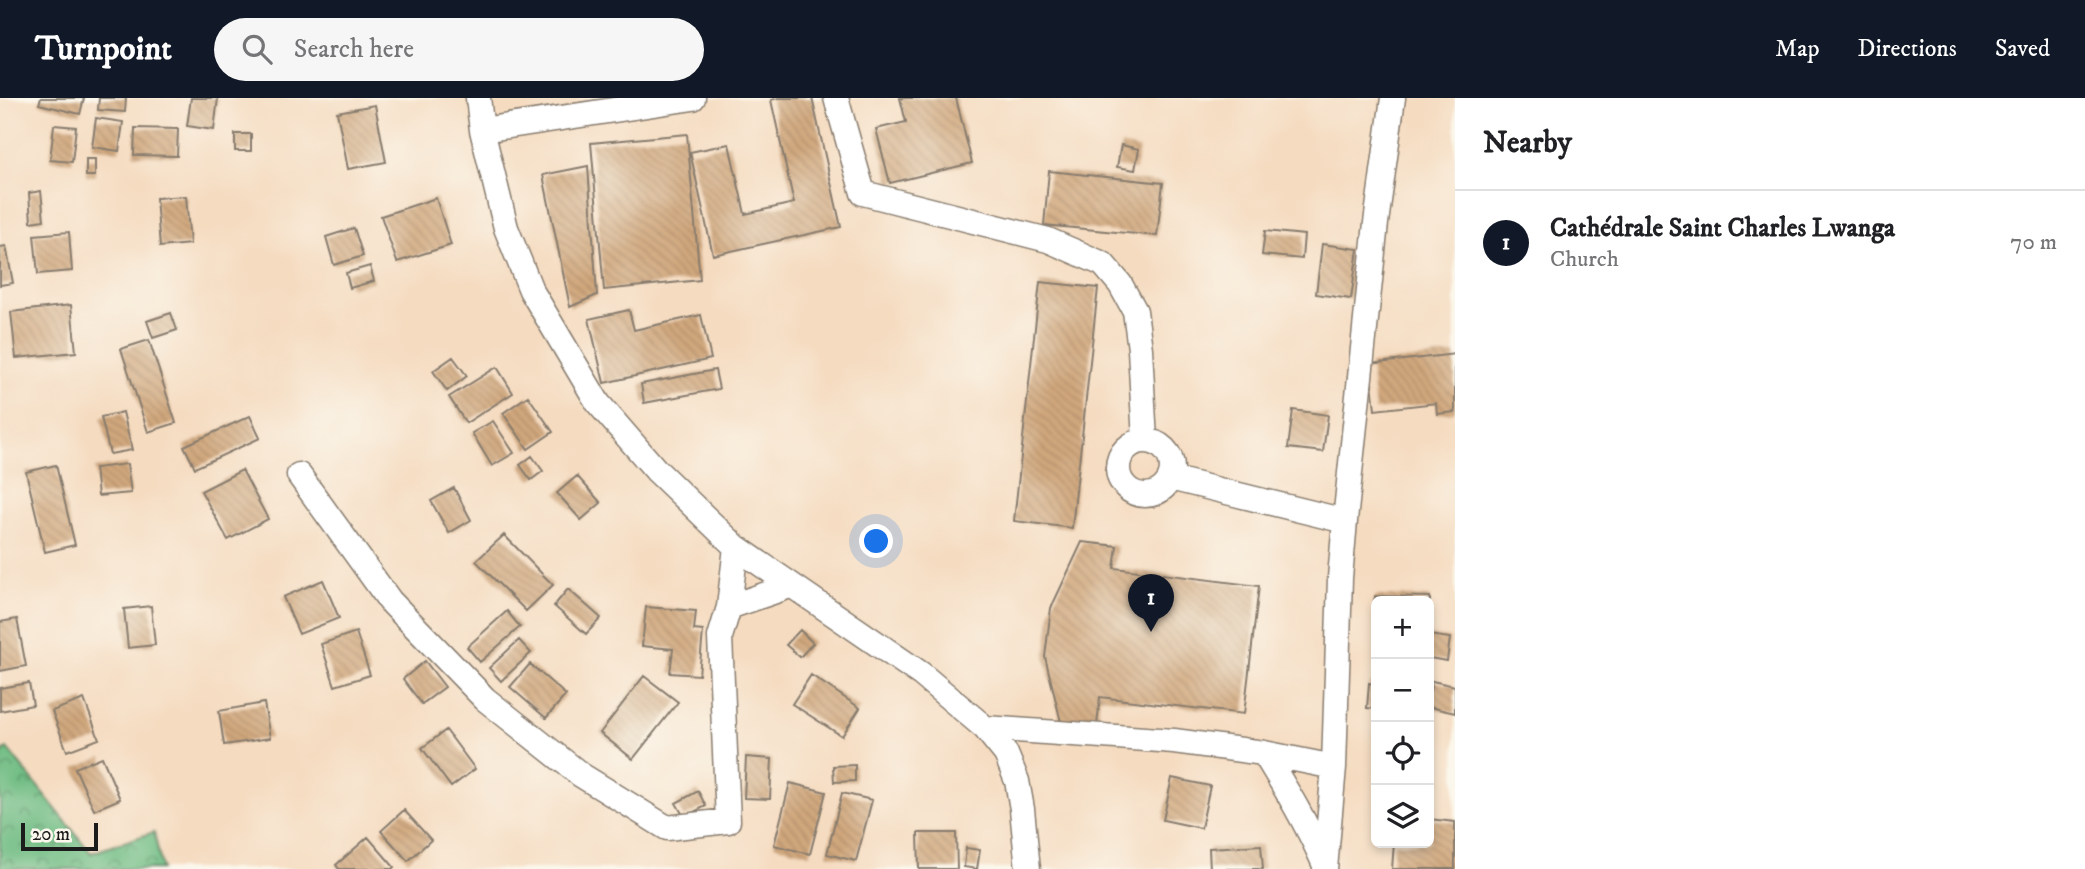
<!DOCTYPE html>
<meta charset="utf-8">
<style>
:root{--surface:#fff;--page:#f6f6f6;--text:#202124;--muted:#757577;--line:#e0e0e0;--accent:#111827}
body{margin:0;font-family:"IM FELL DW Pica",serif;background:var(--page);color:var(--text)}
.controls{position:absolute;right:21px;bottom:21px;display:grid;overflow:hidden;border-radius:10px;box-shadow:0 4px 10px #0003}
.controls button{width:63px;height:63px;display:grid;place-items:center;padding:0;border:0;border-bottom:2px solid var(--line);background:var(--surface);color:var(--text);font:35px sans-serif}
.scale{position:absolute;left:21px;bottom:18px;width:77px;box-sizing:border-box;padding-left:7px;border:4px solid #1c1c1c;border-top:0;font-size:19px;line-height:24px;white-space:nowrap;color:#1c1c1c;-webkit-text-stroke:5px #fbf7ec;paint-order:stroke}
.you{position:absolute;left:877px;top:444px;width:24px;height:24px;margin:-18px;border:5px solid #fff;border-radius:50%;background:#1a73e8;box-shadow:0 0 0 10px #1a73e833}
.badge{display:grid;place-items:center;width:46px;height:46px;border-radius:50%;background:var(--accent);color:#fff;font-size:23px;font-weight:700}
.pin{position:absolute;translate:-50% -58px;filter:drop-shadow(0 2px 4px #0008)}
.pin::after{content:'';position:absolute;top:37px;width:24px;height:21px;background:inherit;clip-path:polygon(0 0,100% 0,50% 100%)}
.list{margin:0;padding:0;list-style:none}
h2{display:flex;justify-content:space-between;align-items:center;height:91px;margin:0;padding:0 28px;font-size:30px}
h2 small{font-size:23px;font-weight:400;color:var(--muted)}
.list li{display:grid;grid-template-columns:46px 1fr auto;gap:21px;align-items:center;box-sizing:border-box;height:105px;padding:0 28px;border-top:2px solid var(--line)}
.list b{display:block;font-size:26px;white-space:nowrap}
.list p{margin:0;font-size:23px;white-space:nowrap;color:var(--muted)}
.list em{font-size:23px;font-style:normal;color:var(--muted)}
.icon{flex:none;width:38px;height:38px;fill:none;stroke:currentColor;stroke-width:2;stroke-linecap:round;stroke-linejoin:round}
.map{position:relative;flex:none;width:1455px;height:771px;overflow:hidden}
header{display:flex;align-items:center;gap:42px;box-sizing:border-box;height:98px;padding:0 35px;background:var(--accent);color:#fff}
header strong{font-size:33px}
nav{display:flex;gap:38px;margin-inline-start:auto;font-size:24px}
.search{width:490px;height:63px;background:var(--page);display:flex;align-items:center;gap:18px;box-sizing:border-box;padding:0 24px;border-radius:38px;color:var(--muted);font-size:26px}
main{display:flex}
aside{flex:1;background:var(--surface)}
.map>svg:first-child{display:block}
.forest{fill:url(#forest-crowns);stroke:#476c50;stroke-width:2}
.building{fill:url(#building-back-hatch)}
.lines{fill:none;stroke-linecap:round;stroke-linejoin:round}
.minor-casing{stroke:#887c6e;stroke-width:27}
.minor{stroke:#fff;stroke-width:24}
</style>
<header>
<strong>Turnpoint</strong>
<div class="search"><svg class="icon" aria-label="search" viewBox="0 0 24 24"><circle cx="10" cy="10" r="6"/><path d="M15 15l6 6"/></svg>Search here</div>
<nav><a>Map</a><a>Directions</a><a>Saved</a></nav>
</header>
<main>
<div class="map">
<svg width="1455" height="771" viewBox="0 0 1455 771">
<defs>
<pattern id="forest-crowns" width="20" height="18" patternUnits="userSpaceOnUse" patternTransform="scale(1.75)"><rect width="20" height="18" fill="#72bd85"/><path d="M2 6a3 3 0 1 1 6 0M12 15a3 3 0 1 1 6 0" fill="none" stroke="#5d996c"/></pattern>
<pattern id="building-back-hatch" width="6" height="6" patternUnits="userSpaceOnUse" patternTransform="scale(1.75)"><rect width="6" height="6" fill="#d0a77d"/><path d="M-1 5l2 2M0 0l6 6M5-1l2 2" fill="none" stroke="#b28f6b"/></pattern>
</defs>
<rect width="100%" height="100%" fill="#fbf7ec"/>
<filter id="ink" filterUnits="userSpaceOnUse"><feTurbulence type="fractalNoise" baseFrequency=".0143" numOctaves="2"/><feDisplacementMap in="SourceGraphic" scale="14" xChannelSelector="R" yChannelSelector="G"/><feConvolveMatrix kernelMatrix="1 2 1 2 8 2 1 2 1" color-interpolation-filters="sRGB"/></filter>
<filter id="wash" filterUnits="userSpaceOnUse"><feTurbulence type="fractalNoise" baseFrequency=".00686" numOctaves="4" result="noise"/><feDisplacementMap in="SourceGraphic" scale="28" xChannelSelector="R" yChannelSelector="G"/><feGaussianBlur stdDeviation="1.57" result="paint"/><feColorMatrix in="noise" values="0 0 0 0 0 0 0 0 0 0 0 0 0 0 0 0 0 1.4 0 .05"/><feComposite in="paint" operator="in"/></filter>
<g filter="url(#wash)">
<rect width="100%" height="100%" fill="#f5dcc1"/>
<path class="forest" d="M7 650 91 755 154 734 162 771H0V658Z"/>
<g id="blocks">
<path class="building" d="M41 0H84L80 16 39 6Z
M99 0H126L125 14 98 12Z
M191 0H218L214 32 187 28Z
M778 0H812L841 129 713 157 690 54 729 46 745 116 794 105 771 2Z
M900 0H956L972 65 890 85 876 31 906 24Z
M375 7 386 64 348 71 337 14Z
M96 20 123 24 119 53 92 49Z
M54 27 76 29 72 64 50 62Z
M135 30 178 31 177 58 134 57Z
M235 36H251V53H235Z
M687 36 700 182 604 192 591 45Z
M1121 47 1139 51 1135 72 1117 69Z
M86 61H95V78H86Z
M588 68 597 197 570 209 543 77Z
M1049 73 1163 85 1157 138 1044 127Z
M41 93 44 122 31 124 29 95Z
M186 98 190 146 160 149 156 100Z
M436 100 451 147 397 164 381 118Z
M354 130 363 158 334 167 326 139Z
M1265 133 1304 137 1302 161 1262 157Z
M69 134 72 173 38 176 34 137Z
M1322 146 1358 151 1351 201 1316 196Z
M6 148 13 185 0 187V149Z
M370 168 374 183 350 190 346 175Z
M1040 184 1098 190 1072 430 1014 423Z
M71 207 76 254 16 260 11 214Z
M629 212 634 232 701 217 711 261 604 285 589 221Z
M171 215 177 232 153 240 147 223Z
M149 242 176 325 148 334 121 251Z
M1455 256V314L1437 316 1436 305 1375 312 1370 266Z
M453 259 467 278 447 293 433 273Z
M497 269 513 295 466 325 449 299Z
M715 272 719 291 644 305 641 286Z
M528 298 553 334 528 351 503 315Z
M1293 312 1328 317 1323 354 1288 350Z
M123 314 132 352 110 356 101 319Z
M250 318 260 340 195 370 184 348Z
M493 323 514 355 492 368 472 335Z
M532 358 543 373 531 382 520 367Z
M127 366 131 395 98 398 95 370Z
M56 367 75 447 45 454 26 374Z
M242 372 268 421 228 442 201 393Z
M577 378 601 405 581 422 557 395Z
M454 390 471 422 449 435 431 403Z
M504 437 553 487 526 513 476 463Z
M1082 444 1117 448 1114 470 1259 488 1244 616 1100 599 1097 628 1061 624 1045 559 1051 510Z
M323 482 339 520 299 536 283 499Z
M568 491 601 520 586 536 554 508Z
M1375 498 1430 499V503H1374Z
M151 508 155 547 128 550 124 511Z
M646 509 696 513 694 532 703 533 699 577 670 575 673 551 642 548Z
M507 513 520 529 480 564 467 549Z
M17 521 26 568 0 573V524Z
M800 532 813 545 800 559 786 547Z
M356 534 370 577 335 588 321 546Z
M1429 537 1450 540 1447 563 1429 560Z
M519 542 531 555 501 583 489 570Z
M425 563 445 589 422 606 403 581Z
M530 566 566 597 546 620 510 589Z
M811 577 860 610 842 638 792 606Z
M644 578 678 604 633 661 600 635Z
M1432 583 1455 588V615L1429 609V598Z
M29 585 33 607 0 613V590Z
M1369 585 1376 586V611L1367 610Z
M84 601 99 641 67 653 52 613Z
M264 605 270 640 224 647 219 613Z
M446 632 475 671 451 689 422 650Z
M102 659 120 701 94 712 75 670Z
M746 659 772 661 770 701 744 700Z
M855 667V683L834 684 833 668Z
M1172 680 1210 688 1201 730 1163 722Z
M790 685 826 694 810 756 774 747Z
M698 693 706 708 684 719 676 705Z
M842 695 872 702 856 763 827 756Z
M404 712 431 742 408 763 381 733Z
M1429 721 1455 724V771H1392L1394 745H1429Z
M918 735H956L957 771H919Z
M368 739 394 769 392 771H339L336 767Z
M1261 747 1263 771H1210L1209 750Z
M966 750 980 752 977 771 964 769Z"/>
</g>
</g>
<g filter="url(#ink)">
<use href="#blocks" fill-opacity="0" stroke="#887c6e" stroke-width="2"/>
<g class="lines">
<g class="minor-casing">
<path id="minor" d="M478 0 482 32 506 130 531 192 598 305 656 372 736 449 921 576 985 630 1006 656 1017 683 1022 711 1028 771
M836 0 863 95 1048 142 1103 166 1120 186 1135 213 1140 251 1145 343
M482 32 693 0
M1118 370a27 27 0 1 1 54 0a27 27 0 1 1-54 0Z
M299 377 390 503 485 601 581 677 667 730 728 723 720 539 729 509 736 449
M1170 380 1345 423 1340 480 1334 669 1325 771
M1345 423 1376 125 1393 0
M729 509 790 488
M985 630 1174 643 1264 655 1334 669
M1264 655C1286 691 1307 726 1324 765"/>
</g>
<use href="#minor" class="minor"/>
</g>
</g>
</svg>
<div class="controls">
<button>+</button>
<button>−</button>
<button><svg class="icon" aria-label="locate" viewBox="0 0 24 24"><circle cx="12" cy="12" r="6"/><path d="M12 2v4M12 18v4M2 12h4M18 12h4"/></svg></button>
<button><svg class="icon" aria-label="layers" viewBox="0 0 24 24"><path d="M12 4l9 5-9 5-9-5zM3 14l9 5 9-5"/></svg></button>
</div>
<div class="scale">20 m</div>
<div class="you"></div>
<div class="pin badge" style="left:1151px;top:534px">1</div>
</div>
<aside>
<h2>Nearby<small></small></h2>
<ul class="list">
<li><span class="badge">1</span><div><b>Cathédrale Saint Charles Lwanga</b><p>Church</p></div><em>70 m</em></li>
</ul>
</aside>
</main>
